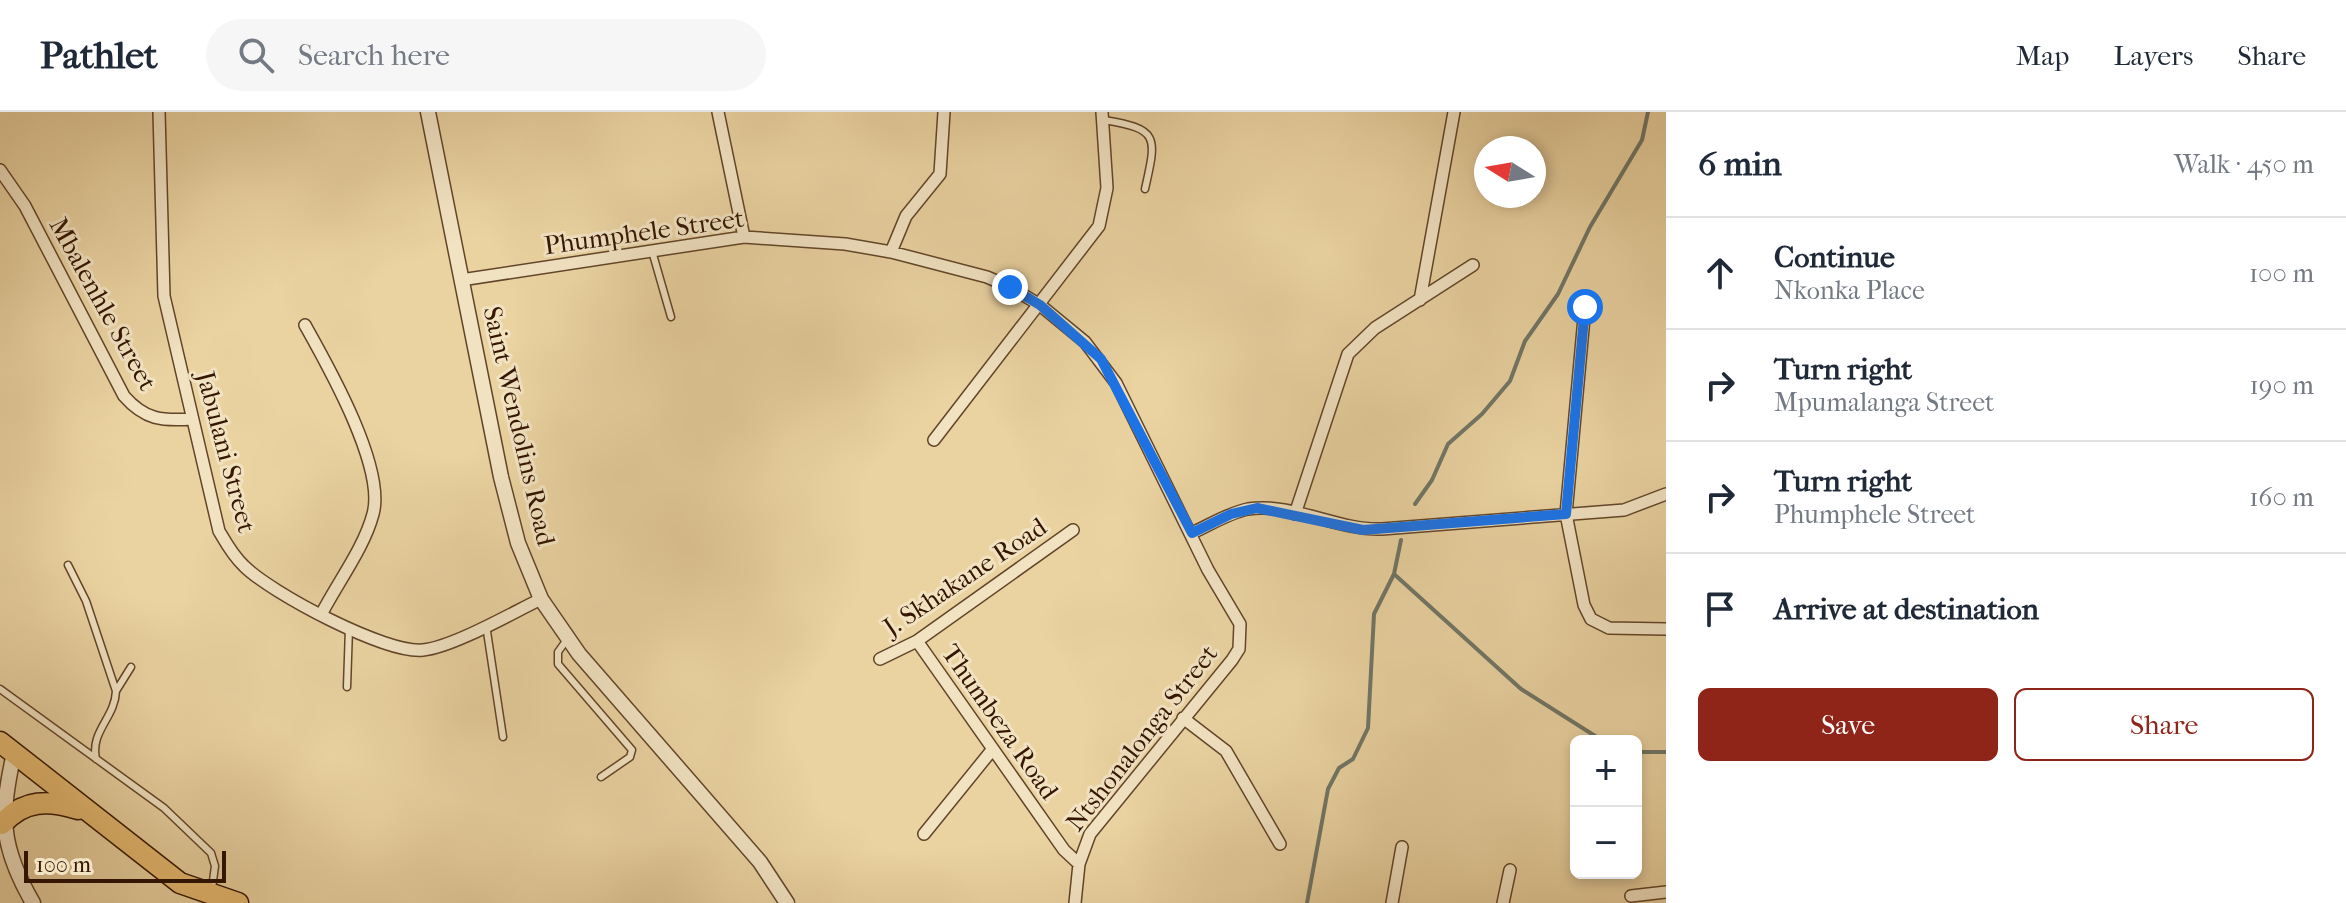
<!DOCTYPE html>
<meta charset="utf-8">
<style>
:root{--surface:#fff;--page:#f6f6f7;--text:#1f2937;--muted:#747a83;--line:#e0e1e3;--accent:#8f2418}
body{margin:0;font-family:"IM FELL French Canon",serif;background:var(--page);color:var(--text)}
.controls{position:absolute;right:24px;bottom:24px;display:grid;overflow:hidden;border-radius:12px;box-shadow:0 4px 12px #0003}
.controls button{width:72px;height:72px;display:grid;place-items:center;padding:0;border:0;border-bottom:2px solid var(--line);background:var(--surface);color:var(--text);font:40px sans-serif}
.compass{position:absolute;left:1474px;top:24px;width:72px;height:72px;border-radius:50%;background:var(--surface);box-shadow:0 4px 12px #0003;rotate:281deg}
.scale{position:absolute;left:24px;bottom:20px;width:202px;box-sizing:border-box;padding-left:8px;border:4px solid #341601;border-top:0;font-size:22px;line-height:28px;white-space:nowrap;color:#341601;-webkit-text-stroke:6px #f1e2c2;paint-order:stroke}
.stop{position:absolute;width:24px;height:24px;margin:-18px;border:6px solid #1a73e8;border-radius:50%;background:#fff}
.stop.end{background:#1a73e8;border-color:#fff;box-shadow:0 2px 8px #0008}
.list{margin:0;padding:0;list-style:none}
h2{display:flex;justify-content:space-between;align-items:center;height:104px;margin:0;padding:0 32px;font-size:34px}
h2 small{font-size:26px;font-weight:400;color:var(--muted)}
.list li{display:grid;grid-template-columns:52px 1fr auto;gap:24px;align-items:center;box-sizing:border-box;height:112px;padding:0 32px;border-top:2px solid var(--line)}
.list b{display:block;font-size:30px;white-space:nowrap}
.list p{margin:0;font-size:26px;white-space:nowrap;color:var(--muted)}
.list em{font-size:26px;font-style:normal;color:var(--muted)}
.actions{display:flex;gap:16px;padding:24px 32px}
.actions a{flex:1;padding:18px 0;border:2px solid var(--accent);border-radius:12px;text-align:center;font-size:28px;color:var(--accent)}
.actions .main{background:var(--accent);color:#fff}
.icon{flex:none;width:44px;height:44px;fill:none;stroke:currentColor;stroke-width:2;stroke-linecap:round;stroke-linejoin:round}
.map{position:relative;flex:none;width:1666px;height:791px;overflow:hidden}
header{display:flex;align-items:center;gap:48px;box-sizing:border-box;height:112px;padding:0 40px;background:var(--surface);border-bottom:2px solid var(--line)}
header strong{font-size:38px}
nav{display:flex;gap:44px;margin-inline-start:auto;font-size:28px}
.search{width:560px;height:72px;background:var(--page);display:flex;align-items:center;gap:20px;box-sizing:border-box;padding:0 28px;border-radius:44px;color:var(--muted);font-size:30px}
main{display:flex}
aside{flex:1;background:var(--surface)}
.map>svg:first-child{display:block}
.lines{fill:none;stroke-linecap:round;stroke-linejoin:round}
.stream{stroke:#707667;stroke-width:4}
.service-casing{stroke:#624529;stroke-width:9}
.minor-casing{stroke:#624529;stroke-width:14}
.tertiary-casing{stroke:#624529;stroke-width:17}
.trunk-casing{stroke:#341601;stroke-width:23}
.service{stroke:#f1e2c2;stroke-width:6}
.minor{stroke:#f1e2c2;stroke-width:11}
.tertiary{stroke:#f1e2c2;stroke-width:14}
.trunk{stroke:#e5b970;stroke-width:20}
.route{stroke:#1a73e8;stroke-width:10}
.labels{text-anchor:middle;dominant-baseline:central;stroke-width:6;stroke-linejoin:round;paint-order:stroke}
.street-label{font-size:26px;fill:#341601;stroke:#f1e2c2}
</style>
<header>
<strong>Pathlet</strong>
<div class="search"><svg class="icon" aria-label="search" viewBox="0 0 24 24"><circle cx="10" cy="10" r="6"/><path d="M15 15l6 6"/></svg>Search here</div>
<nav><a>Map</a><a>Layers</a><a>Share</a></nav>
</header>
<main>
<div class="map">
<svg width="1666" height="791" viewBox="0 0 1666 791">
<rect width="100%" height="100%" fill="#ead2a1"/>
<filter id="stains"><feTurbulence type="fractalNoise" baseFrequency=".0025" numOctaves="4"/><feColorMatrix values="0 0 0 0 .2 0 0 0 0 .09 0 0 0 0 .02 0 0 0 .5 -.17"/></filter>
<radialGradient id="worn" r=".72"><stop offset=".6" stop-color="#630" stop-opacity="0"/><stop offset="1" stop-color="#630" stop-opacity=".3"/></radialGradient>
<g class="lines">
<path class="stream" d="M1415 392 1432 368 1448 332 1482 302 1510 269 1525 229 1558 182 1590 115 1642 28 1648 0
M1394 462 1521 577 1603 629
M1636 640H1666
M1307 791 1328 677 1339 656 1353 647 1368 616 1374 502 1394 462 1401 428"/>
<g class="service-casing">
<path id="service" d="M1104 8C1159 17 1157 24 1145 77
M652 139 671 205
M68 453 86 489 116 579C115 606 90 619 96 647
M486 513 503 625
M568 526 558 540V552L632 638 630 645 601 665
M347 575 349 516
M0 577 164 696 211 741 215 754 212 776
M116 579 131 555"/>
</g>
<g class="minor-casing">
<path id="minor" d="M159 0 164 184 219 419C226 431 233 444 244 454 271 481 386 542 423 538 453 535 512 501 541 487
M718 0 744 125
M0 58 25 94 124 284C145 308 162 309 192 307
M891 140 906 104 940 62 944 0
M461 168 744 125 845 132 891 140 987 165 1010 175 1040 193 1085 230 1116 271 1208 458 1240 512 1239 537 1232 548 1090 722 1079 752 1075 791
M1420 188 1454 0
M1585 195 1566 402 1584 493 1591 507 1609 516 1666 517
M305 213C328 254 386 356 373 402 364 436 338 470 322 501
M934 328 1099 114 1107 76 1102 0
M1295 402 1348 242 1375 216 1473 153
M1192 421C1210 413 1228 401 1248 397 1292 390 1338 419 1382 417L1624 398 1666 382
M917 529 1064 738 1079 752
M880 547 917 529 1073 418
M1183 606 1226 639 1280 732
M924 722 992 638
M1631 784 1666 780
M1392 791 1402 735
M1503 791 1510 758"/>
</g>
<g class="tertiary-casing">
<path id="tertiary" d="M428 0 501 365 518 431 541 487 579 542 760 750 787 791
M14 641C0 705 0 734 33 791"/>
</g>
<g class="trunk-casing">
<path id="trunk" d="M0 630 180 771 238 791
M2 712C24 687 49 688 78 697"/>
</g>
<use href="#service" class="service"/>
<use href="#minor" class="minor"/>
<use href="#tertiary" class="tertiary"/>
<use href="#trunk" class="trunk"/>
</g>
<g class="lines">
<path class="route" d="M1010 175 1040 193 1101 247 1192 421 1231 402 1257 396 1363 418 1566 402 1585 195"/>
</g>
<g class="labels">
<g class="street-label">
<text transform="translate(644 120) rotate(-8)">Phumphele Street</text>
<text transform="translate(103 192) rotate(61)">Mbalenhle Street</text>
<text transform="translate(519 314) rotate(77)">Saint Wendolins Road</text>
<text transform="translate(226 340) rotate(75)">Jabulani Street</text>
<text transform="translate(965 465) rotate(-34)">J. Skhakane Road</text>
<text transform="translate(1000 610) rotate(55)">Thumbeza Road</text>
<text transform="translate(1142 626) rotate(-52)">Ntshonalonga Street</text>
</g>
</g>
<rect width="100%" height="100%" filter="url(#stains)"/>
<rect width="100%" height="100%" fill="url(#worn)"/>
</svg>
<div class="controls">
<button>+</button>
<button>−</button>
</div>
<svg class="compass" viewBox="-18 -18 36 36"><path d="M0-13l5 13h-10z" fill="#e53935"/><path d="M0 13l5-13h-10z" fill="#747a83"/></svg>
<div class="scale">100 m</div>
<div class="stop" style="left:1585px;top:195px"></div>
<div class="stop end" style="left:1010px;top:175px"></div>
</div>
<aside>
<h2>6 min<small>Walk · 450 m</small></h2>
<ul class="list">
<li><svg class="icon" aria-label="ahead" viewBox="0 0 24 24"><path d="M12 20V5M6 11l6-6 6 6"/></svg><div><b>Continue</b><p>Nkonka Place</p></div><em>100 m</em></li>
<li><svg class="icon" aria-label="right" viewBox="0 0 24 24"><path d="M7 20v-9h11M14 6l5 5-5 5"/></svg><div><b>Turn right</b><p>Mpumalanga Street</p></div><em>190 m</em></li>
<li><svg class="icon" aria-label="right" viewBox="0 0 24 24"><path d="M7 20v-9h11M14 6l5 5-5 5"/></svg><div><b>Turn right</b><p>Phumphele Street</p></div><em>160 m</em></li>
<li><svg class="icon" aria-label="arrive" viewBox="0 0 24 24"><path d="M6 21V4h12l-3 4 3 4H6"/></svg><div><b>Arrive at destination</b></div></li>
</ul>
<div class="actions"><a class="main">Save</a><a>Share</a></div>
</aside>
</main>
